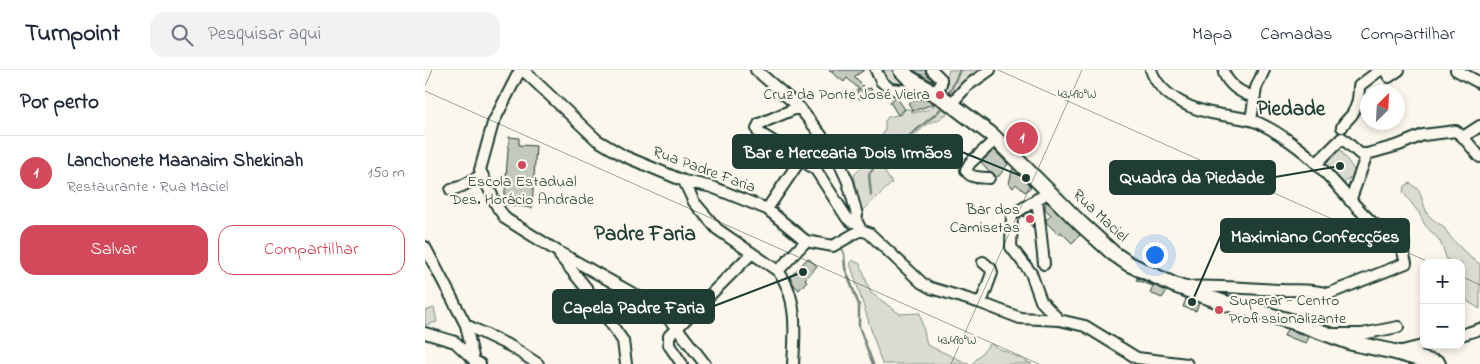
<!DOCTYPE html>
<html lang="pt">
<meta charset="utf-8">
<style>
:root{--surface:#fff;--page:#f2f2f3;--text:#1f2937;--muted:#747a83;--line:#e0e1e3;--accent:#d1495b}
body{margin:0;font-family:"Indie Flower",sans-serif;background:var(--page);color:var(--text)}
.controls{position:absolute;right:15px;bottom:15px;display:grid;overflow:hidden;border-radius:10px;box-shadow:0 2px 8px #0003}
.controls button{width:45px;height:45px;display:grid;place-items:center;padding:0;border:0;border-bottom:1px solid var(--line);background:var(--surface);color:var(--text);font:25px sans-serif}
.compass{position:absolute;left:935px;top:15px;width:45px;height:45px;border-radius:50%;background:var(--surface);box-shadow:0 2px 8px #0003;rotate:24deg}
.you{position:absolute;left:729px;top:184px;width:18px;height:18px;margin:-12px;border:4px solid #fff;border-radius:50%;background:#1a73e8;box-shadow:0 0 0 8px #1a73e833}
.badge{display:grid;place-items:center;width:32px;height:32px;border-radius:50%;background:var(--accent);color:#fff;font-size:16px;font-weight:700}
.pin{position:absolute;translate:-50% -50%;border:2px solid #fff;box-shadow:0 1px 5px #0006}
.list{margin:0;padding:0;list-style:none}
h2{display:flex;justify-content:space-between;align-items:center;height:65px;margin:0;padding:0 20px;font-size:21px}
h2 small{font-size:16px;font-weight:400;color:var(--muted)}
.list li{display:grid;grid-template-columns:32px 1fr auto;gap:15px;align-items:center;box-sizing:border-box;height:75px;padding:0 20px;border-top:1px solid var(--line)}
.list b{display:block;font-size:19px;white-space:nowrap}
.list p{margin:0;font-size:16px;white-space:nowrap;color:var(--muted)}
.list em{font-size:16px;font-style:normal;color:var(--muted)}
.actions{display:flex;gap:10px;padding:15px 20px}
.actions a{flex:1;padding:11px 0;border:1px solid var(--accent);border-radius:15px;text-align:center;font-size:18px;color:var(--accent)}
.actions .main{background:var(--accent);color:#fff}
.icon{flex:none;width:28px;height:28px;fill:none;stroke:currentColor;stroke-width:2;stroke-linecap:round;stroke-linejoin:round}
.map{position:relative;flex:none;width:1055px;height:294px;overflow:hidden}
header{display:flex;align-items:center;gap:30px;box-sizing:border-box;height:70px;padding:0 25px;background:var(--surface);border-bottom:1px solid var(--line)}
header strong{font-size:24px}
nav{display:flex;gap:28px;margin-inline-start:auto;font-size:18px}
.search{width:350px;height:45px;background:var(--page);display:flex;align-items:center;gap:12px;box-sizing:border-box;padding:0 18px;border-radius:15px;color:var(--muted);font-size:19px}
main{display:flex}
aside{flex:1;background:var(--surface)}
.map>svg:first-child{display:block}
.green{fill:#dbdcd1;stroke:#7d8c82}
.lines{fill:none;stroke-linecap:round;stroke-linejoin:round}
.stream{stroke:#74847b;stroke-width:2.5}
.building{fill:#c4c9be;stroke:#1f3d34}
.minor-casing{stroke:#1f3d34;stroke-width:14}
.major-casing{stroke:#1f3d34;stroke-width:18}
.minor{stroke:#fbf7ec;stroke-width:10}
.major{stroke:#fbf7ec;stroke-width:14}
.ticks{fill:none;stroke:#1f3d34;stroke-width:1;stroke-opacity:0.45}
.poi-dot{fill:#d1495b;stroke:#fbf7ec;stroke-width:2}
.labels{text-anchor:middle;dominant-baseline:central;stroke-width:4.5;stroke-linejoin:round;paint-order:stroke}
.poi-label{font-size:16px;fill:#1f3d34;stroke:#fbf7ec;text-anchor:end}
.street-label{font-size:16px;fill:#1f3d34;stroke:#fbf7ec}
.district-label{font-size:21px;font-weight:bold;fill:#1f3d34;stroke:#fbf7ec}
.ticks-label{font-size:12px;text-anchor:middle;fill:#1f3d34;stroke:#fbf7ec;stroke-width:4.5;stroke-linejoin:round;paint-order:stroke}
.leader{fill:none;stroke:#1f3d34;stroke-width:2}
.callout-dot{fill:#1f3d34;stroke:#fbf7ec;stroke-width:2}
.callout{fill:#1f3d34;stroke:#1f3d34;stroke-width:2}
.callout-label{font-size:18px;text-anchor:middle;font-weight:bold;fill:#fff}
</style>
<header>
<strong>Turnpoint</strong>
<div class="search"><svg class="icon" aria-label="search" viewBox="0 0 24 24"><circle cx="10" cy="10" r="6"/><path d="M15 15l6 6"/></svg>Pesquisar aqui</div>
<nav><a>Mapa</a><a>Camadas</a><a>Compartilhar</a></nav>
</header>
<main>
<aside>
<h2>Por perto<small></small></h2>
<ul class="list">
<li><span class="badge">1</span><div><b>Lanchonete Maanaim Shekinah</b><p>Restaurante · Rua Maciel</p></div><em>150 m</em></li>
</ul>
<div class="actions"><a class="main">Salvar</a><a>Compartilhar</a></div>
</aside>
<div class="map">
<svg width="1055" height="294" viewBox="0 0 1055 294">
<rect width="100%" height="100%" fill="#fbf7ec"/>
<filter id="ink" filterUnits="userSpaceOnUse"><feTurbulence type="fractalNoise" baseFrequency=".02" numOctaves="2"/><feDisplacementMap in="SourceGraphic" scale="10" xChannelSelector="R" yChannelSelector="G"/><feConvolveMatrix kernelMatrix="1 2 1 2 8 2 1 2 1" color-interpolation-filters="sRGB"/></filter>
<g filter="url(#ink)">
<path class="green" d="M459 0H471L505 22 464 14Z
M524 0H560L526 28 518 21Z
M512 32 525 38 521 45H518L513 51C502 50 491 67 480 72 477 73 471 72 468 73 450 89 455 95 467 113L436 142 429 105 444 90 451 89 456 82 453 72 460 60V51L463 47 477 44 480 39H485L488 43 505 39Z
M911 73 931 103 918 114 897 88Z
M985 113 994 120 1002 144 1011 152 1018 156 1026 168 1046 188 1055 194V239L1042 231 1036 205V193L1023 192 1015 171 1000 155 994 143 978 122 980 116Z
M427 190 435 194 446 223 475 244 495 243 502 275 544 294H457L425 193Z
M9 238 12 252 0 255V241Z
M565 274 607 294H547Z"/>
<g class="lines">
<path class="stream" d="M523 26 535 0
M446 125 444 104 455 90 511 44 519 35
M415 174 419 184 420 198 434 235V257L448 294"/>
</g>
<path class="building" d="M404 0H439L429 7 439 17 436 20 446 18 447 26 434 29 432 20H435L422 8 419 12Z
M488 0H500L502 4 509 12Z
M471 27 480 39 473 45 465 32Z
M494 29H502L509 34 488 41 483 33Z
M591 61 605 64 603 77 588 72Z
M84 67 94 68V75L111 76 107 138 79 134Z
M569 80 583 94 574 106 571 107 568 103 564 101 556 92Z
M588 98 606 117 600 122 591 114 588 118 584 113Z
M622 132 655 165 647 173 636 162 634 165 621 152V150L626 145 620 139V134Z
M606 141 608 158 598 146Z
M383 188 392 196 380 209 382 211 374 220 369 215 365 207Z
M712 208 742 221 741 222 737 228 725 223 728 216 711 210Z
M761 229 774 233 771 241 758 237Z
M862 259 884 267 881 273 859 266Z"/>
<g class="lines">
<g class="minor-casing">
<path id="minor" d="M95 0 68 53 55 100 73 138 81 149 132 181 232 237 252 258 280 294
M98 0 172 70 199 86 259 111 287 117 342 139 381 171 408 176 436 160
M331 0 374 37 410 83 423 112 432 145 431 150 436 160 444 163 497 213 506 218 556 233 595 248 634 250 660 256 712 288 762 294
M451 0 456 11 465 19 510 23 516 14V9L507 0
M726 0C736 28 769 41 797 45 809 47 823 48 834 53 853 62 879 80 893 95 912 114 928 135 948 153 958 161 974 161 979 173L978 182 981 193 903 224C888 219 873 221 857 220 824 219 792 215 760 217
M960 0 964 7 974 0
M1031 0 1055 13
M799 3C804 15 816 23 829 27
M526 34 542 16 565 0
M374 37 334 54 332 59 333 62 376 89
M826 50 831 18 839 0
M917 57C920 50 926 48 929 41 933 34 934 24 934 16L955 0
M1038 67 1055 56
M892 93 917 68 935 84H942
M564 108C556 107 545 109 541 100L545 93 571 69
M259 111 269 132 292 159 353 201C373 226 370 263 368 294
M26 120 37 116 57 105
M624 122 587 145 586 177 606 203 616 231 634 250
M612 129 619 194
M925 131 942 84 974 75 998 65 1031 61 1038 67 1055 87
M342 139 376 89 391 100 422 148 427 152 431 150
M0 177 41 255 49 291 55 294
M135 186 162 219 198 271 201 294
M353 201 381 171
M556 233 567 203 566 199 558 192
M41 255 87 277 113 294
M0 263 30 272 48 289
M910 264H937L973 257
M1036 265 1055 259
M973 282 1001 275
M257 294 244 275V266L327 183"/>
</g>
<g class="major-casing">
<path id="major" d="M476 0 484 8 522 31 567 65 656 154 688 183 704 194 749 215 797 232 869 252 927 273 970 282 1013 294"/>
</g>
<use href="#minor" class="minor"/>
<use href="#major" class="major"/>
</g>
</g>
<path class="ticks" d="M573 0 1006 193M0 16 7 0M0 21 614 294M1036 206 1055 215M526 294 657 0"/>
<g class="poi-dot">
<circle cx="515" cy="25" r="5"/>
<circle cx="97" cy="95" r="5"/>
<circle cx="605" cy="149" r="5"/>
<circle cx="794" cy="240" r="5"/>
</g>
<g class="labels">
<g class="poi-label">
<text x="505" y="25">Cruz da Ponte José Vieira</text>
<text x="97" y="112" text-anchor="middle">Escola Estadual<tspan x="97" dy="18">Des. Horácio Andrade</tspan></text>
<text x="595" y="140">Bar dos<tspan x="595" dy="18">Camisetas</tspan></text>
<text x="804" y="231" text-anchor="start">Superar - Centro<tspan x="804" dy="18">Profissionalizante</tspan></text>
</g>
<g class="street-label">
<text transform="translate(279 100) rotate(20)">Rua Padre Faria</text>
<text transform="translate(675 146) rotate(43)">Rua Maciel</text>
</g>
<g class="district-label">
<text x="866" y="40">Piedade</text>
<text x="220" y="165">Padre Faria</text>
</g>
</g>
<g class="ticks-label">
<text x="652" y="28">43.490°W</text>
<text x="532" y="274">43.490°W</text>
</g>
<path class="leader" d="M601 108L537 82M915 96L850 107M767 232L796 165M378 202L289 236"/>
<g class="callout-dot">
<circle cx="601" cy="108" r="5"/>
<circle cx="915" cy="96" r="5"/>
<circle cx="767" cy="232" r="5"/>
<circle cx="378" cy="202" r="5"/>
</g>
<g class="callout">
<rect x="308" y="65" width="229" height="33" rx="5"/>
<rect x="685" y="91" width="165" height="33" rx="5"/>
<rect x="796" y="149" width="188" height="33" rx="5"/>
<rect x="128" y="220" width="161" height="33" rx="5"/>
</g>
<g class="callout-label">
<text x="423" y="88">Bar e Mercearia Dois Irmãos</text>
<text x="767" y="113">Quadra da Piedade</text>
<text x="890" y="172">Maximiano Confecções</text>
<text x="209" y="243">Capela Padre Faria</text>
</g>
</svg>
<div class="controls">
<button>+</button>
<button>−</button>
</div>
<svg class="compass" viewBox="-18 -18 36 36"><path d="M0-13l5 13h-10z" fill="#e53935"/><path d="M0 13l5-13h-10z" fill="#747a83"/></svg>
<div class="you"></div>
<div class="pin badge" style="left:597px;top:68px">1</div>
</div>
</main>
